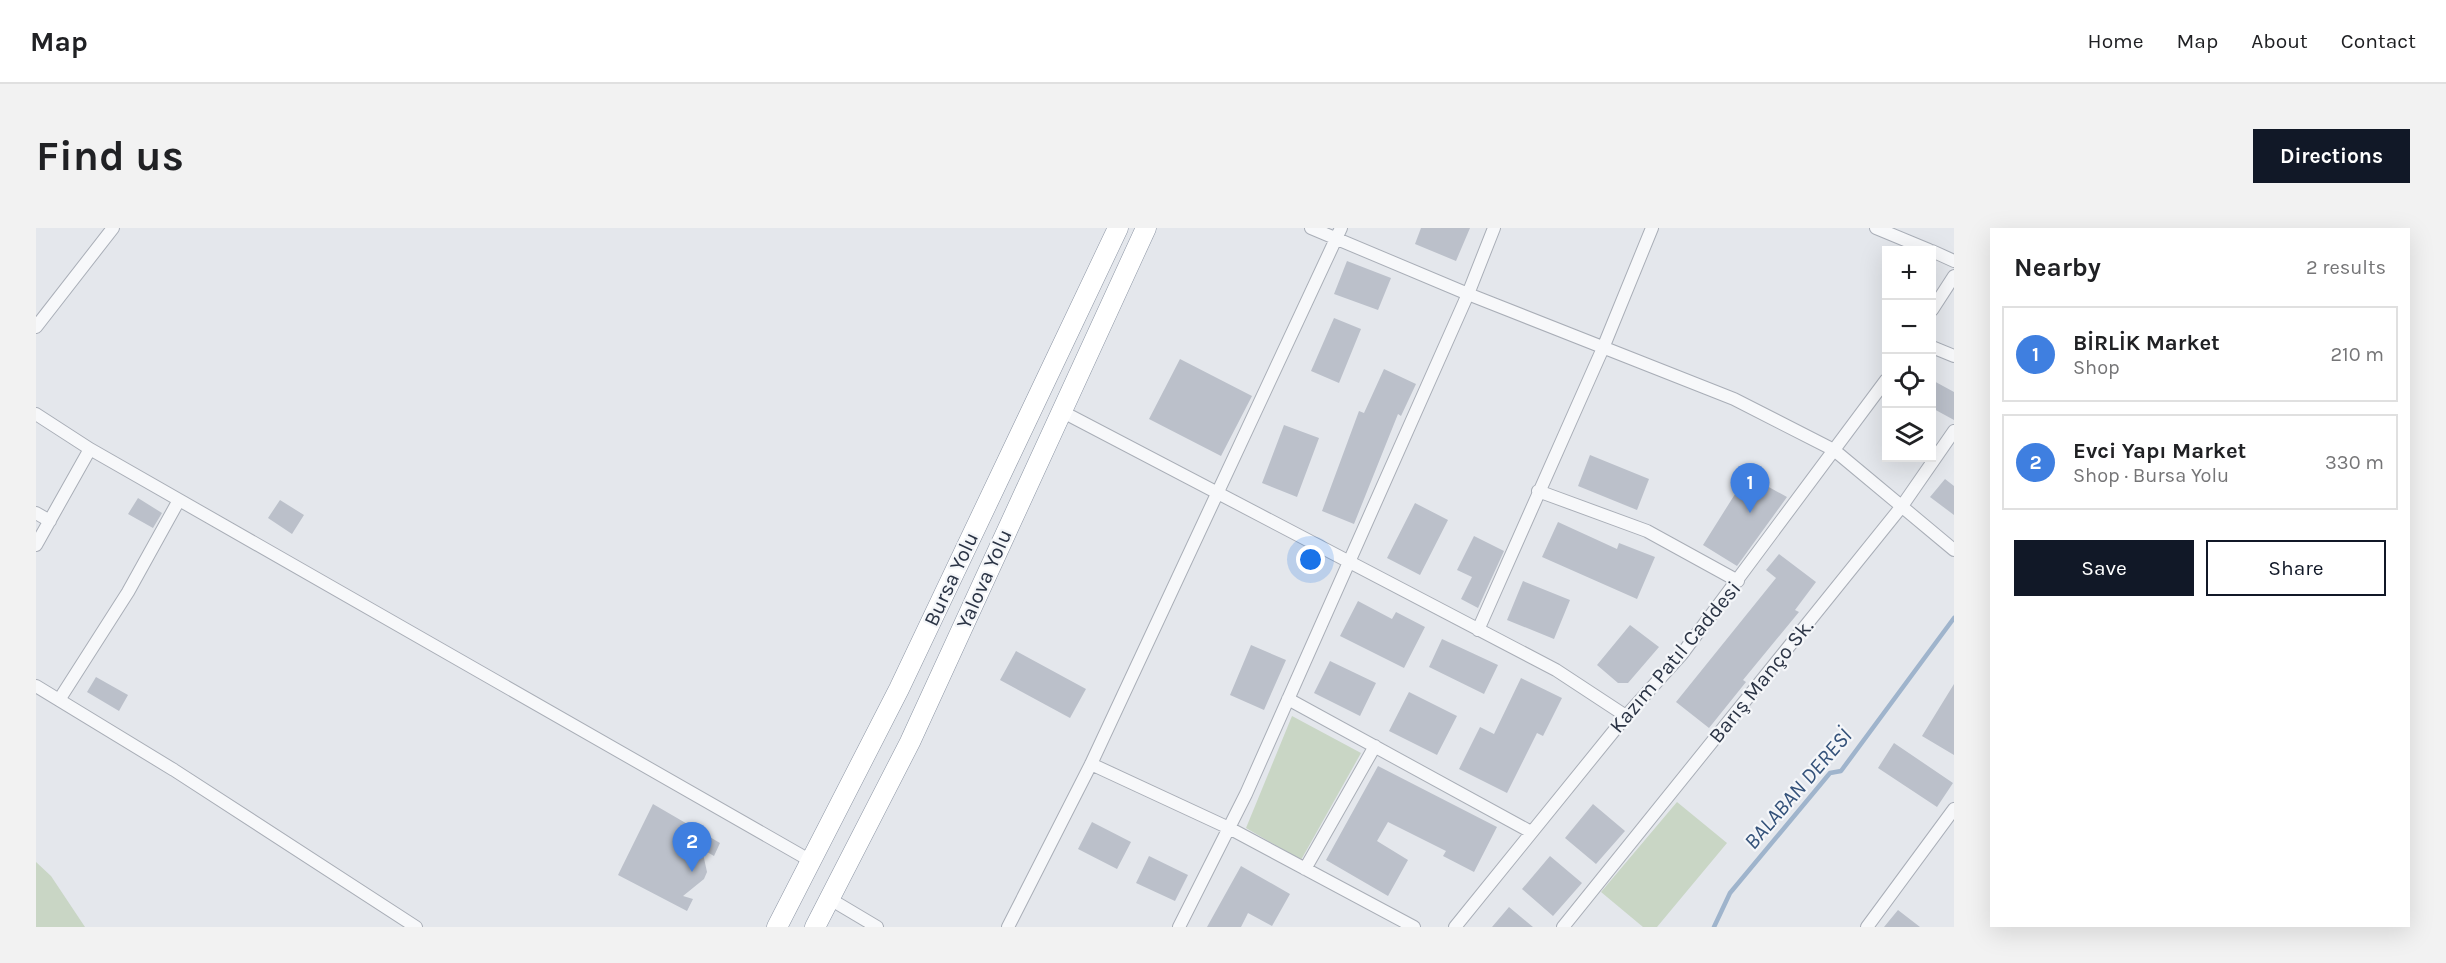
<!DOCTYPE html>
<meta charset="utf-8">
<style>
:root{--surface:#fff;--page:#f2f2f2;--text:#202124;--muted:#757577;--line:#e0e0e0;--accent:#111827}
body{margin:0;font-family:Karla,sans-serif;background:var(--page);color:var(--text)}
.controls{position:absolute;right:18px;top:18px;display:grid;overflow:hidden;border-radius:0px;box-shadow:0 6px 24px #0002}
.controls button{width:54px;height:54px;display:grid;place-items:center;padding:0;border:0;border-bottom:2px solid var(--line);background:var(--surface);color:var(--text);font:30px sans-serif}
.you{position:absolute;left:1275px;top:332px;width:21px;height:21px;margin:-15px;border:4px solid #fff;border-radius:50%;background:#1a73e8;box-shadow:0 0 0 9px #1a73e833}
.badge{display:grid;place-items:center;width:39px;height:39px;border-radius:50%;background:var(--accent);color:#fff;font-size:20px;font-weight:700}
.pin{position:absolute;translate:-50% -50px;filter:drop-shadow(0 2px 3px #0008)}
.pin::after{content:'';position:absolute;top:32px;width:21px;height:18px;background:inherit;clip-path:polygon(0 0,100% 0,50% 100%)}
.list{margin:0;padding:0;list-style:none}
h2{display:flex;justify-content:space-between;align-items:center;height:78px;margin:0;padding:0 24px;font-size:26px}
h2 small{font-size:20px;font-weight:400;color:var(--muted)}
.list li{display:grid;grid-template-columns:39px 1fr auto;gap:18px;align-items:center;box-sizing:border-box;height:96px;margin:0 12px 12px;padding:0 12px;border:2px solid var(--line);border-radius:0px}
.list b{display:block;font-size:22px;white-space:nowrap}
.list p{margin:0;font-size:20px;white-space:nowrap;color:var(--muted)}
.list em{font-size:20px;font-style:normal;color:var(--muted)}
.actions{display:flex;gap:12px;padding:18px 24px}
.actions a{flex:1;padding:14px 0;border:2px solid var(--accent);border-radius:0px;text-align:center;font-size:21px;color:var(--accent)}
.actions .main{background:var(--accent);color:#fff}
.icon{flex:none;width:33px;height:33px;fill:none;stroke:currentColor;stroke-width:2;stroke-linecap:round;stroke-linejoin:round}
.map{position:relative;flex:none;width:1918px;height:699px;overflow:hidden;border-radius:0px}
header{display:flex;align-items:center;gap:36px;box-sizing:border-box;height:84px;padding:0 30px;background:var(--surface);border-bottom:2px solid var(--line)}
header strong{font-size:28px}
nav{display:flex;gap:33px;margin-inline-start:auto;font-size:21px}
.intro{display:flex;align-items:center;justify-content:space-between;box-sizing:border-box;height:144px;padding:0 36px}
h1{margin:0;font-size:42px}
.button{padding:15px 27px;border-radius:0px;background:var(--accent);color:#fff;font-size:21px;font-weight:700}
main{display:flex;gap:36px;padding:0 36px}
aside{flex:1;background:var(--surface);border-radius:0px;box-shadow:0 6px 24px #0002}
.map>svg:first-child{display:block}
.green{fill:#c9d6c5}
.lines{fill:none;stroke-linecap:round;stroke-linejoin:round}
.stream{stroke:#9fb4cc;stroke-width:4.5}
.building{fill:#bbc0ca}
.minor-casing{stroke:#a9aeb7;stroke-width:14}
.trunk-casing{stroke:#8b94a3;stroke-width:21}
.minor{stroke:#f7f8fa;stroke-width:12}
.trunk{stroke:#fff;stroke-width:20}
.labels{text-anchor:middle;dominant-baseline:central;stroke-width:4.5;stroke-linejoin:round;paint-order:stroke}
.street-label{font-size:21px;fill:#2b3445;stroke:#f4f6f9}
.water-label{font-size:22px;font-style:italic;fill:#34527a;stroke:#f4f6f9}
</style>
<header>
<strong>Map</strong>
<nav><a>Home</a><a>Map</a><a>About</a><a>Contact</a></nav>
</header>
<div class="intro"><h1>Find us</h1><a class="button">Directions</a></div>
<main>
<div class="map">
<svg width="1918" height="699" viewBox="0 0 1918 699">
<rect width="100%" height="100%" fill="#e4e7ec"/>
<path class="green" d="M1256 488 1325 525 1265 632 1210 600Z
M1641 574 1691 615 1621 699H1607L1565 664Z
M0 634 15 648 49 699H0Z"/>
<g class="lines">
<path class="stream" d="M1678 699 1694 665 1794 545 1805 543 1918 390"/>
</g>
<path class="building" d="M1385 0H1434L1420 33 1379 16Z
M1311 33 1355 50 1342 82 1298 66Z
M1298 90 1325 101 1303 155 1275 143Z
M1144 131 1216 168 1185 228 1113 191Z
M1348 141 1380 156 1365 188 1362 186 1318 296 1286 283 1323 183 1328 185Z
M1896 152 1918 164V192L1896 180Z
M1248 197 1283 210 1261 269 1226 255Z
M1554 227 1613 251 1601 282 1542 258Z
M1711 247 1751 269 1701 338 1667 317Z
M1909 251 1918 258V287L1894 269Z
M102 270 126 285 117 300 92 286Z
M244 272 268 287 256 306 232 290Z
M1379 275 1412 292 1384 347 1351 330Z
M1522 294 1581 321 1583 315 1619 329 1601 371 1506 329Z
M1438 308 1468 323 1442 380 1425 371 1436 349 1421 342Z
M1743 326 1780 354 1759 382 1763 384 1707 452 1710 454 1673 500 1640 474 1740 350 1730 342Z
M1487 353 1534 372 1518 411 1471 392Z
M1322 373 1356 391 1360 384 1389 399 1368 440 1304 408Z
M1594 397 1623 419 1592 455H1582L1561 437Z
M1406 411 1462 437 1448 466 1393 439Z
M1215 417 1250 432 1228 482 1194 467Z
M980 423 1050 461 1034 490 964 452Z
M1294 433 1340 455 1324 488 1278 465Z
M60 449 92 467 83 483 51 464Z
M1485 450 1526 470 1507 508 1501 505 1471 565 1423 541 1444 499 1458 506Z
M1918 456V527L1886 508Z
M1373 464 1421 488 1401 527 1353 503Z
M1858 515 1917 555 1901 579 1842 540Z
M1342 538 1461 599 1438 644 1407 628 1410 623 1352 594 1341 613 1372 632 1352 668 1290 632Z
M617 576 684 615 678 628 666 621 671 644 668 651 647 668 657 671 651 683 582 647Z
M1557 576 1589 603 1560 636 1529 610Z
M1056 594 1095 614 1081 641 1042 621Z
M1113 628 1152 647 1139 673 1100 655Z
M1514 628 1546 655 1517 688 1486 661Z
M1205 638 1254 666 1236 698 1212 685 1205 699H1171Z
M1473 679 1497 699H1456Z
M1862 682 1884 699H1848Z"/>
<g class="lines">
<g class="minor-casing">
<path id="minor" d="M1275 0 1432 66 1698 171 1798 222 1918 322
M1840 0 1893 22
M1896 23 1918 33
M1896 82 1918 48
M0 99 77 0
M1896 119 1918 128
M1025 183 1520 442 1590 488
M0 186 54 221 775 633
M1502 263 1611 303 1702 353
M0 285 14 293
M0 317 54 221
M1442 402 1567 120 1616 0
M0 458 138 542 380 699
M1252 471 1495 604
M23 472 92 364 143 272
M1055 536 1193 600 1378 699
M1269 641 1339 518
M794 671 841 699
M972 699 1055 536 1305 0
M1143 699 1210 566 1432 66 1458 0
M1419 699 1590 488 1646 426 1850 152
M1527 699 1866 278 1918 203
M1831 699 1918 581"/>
</g>
<g class="trunk-casing">
<path id="trunk" d="M741 699 863 461 1082 0
M779 699 874 514 1110 0"/>
</g>
<use href="#minor" class="minor"/>
<use href="#trunk" class="trunk"/>
</g>
<g class="labels">
<g class="street-label">
<text transform="translate(915 351) rotate(-65)">Bursa Yolu</text>
<text transform="translate(948 351) rotate(-66)">Yalova Yolu</text>
<text transform="translate(1639 429) rotate(-50)">Kazım Patıl Caddesi</text>
<text transform="translate(1725 453) rotate(-51)">Barış Manço Sk.</text>
</g>
<g class="water-label">
<text transform="translate(1762 561) rotate(-49)">BALABAN DERESİ</text>
</g>
</g>
</svg>
<div class="controls">
<button>+</button>
<button>−</button>
<button><svg class="icon" aria-label="locate" viewBox="0 0 24 24"><circle cx="12" cy="12" r="6"/><path d="M12 2v4M12 18v4M2 12h4M18 12h4"/></svg></button>
<button><svg class="icon" aria-label="layers" viewBox="0 0 24 24"><path d="M12 4l9 5-9 5-9-5zM3 14l9 5 9-5"/></svg></button>
</div>
<div class="you"></div>
<div class="pin badge" style="left:1714px;top:285px;background:#3f7fe0">1</div>
<div class="pin badge" style="left:656px;top:644px;background:#3f7fe0">2</div>
</div>
<aside>
<h2>Nearby<small>2 results</small></h2>
<ul class="list">
<li><span class="badge" style="background:#3f7fe0">1</span><div><b>BİRLİK Market</b><p>Shop</p></div><em>210 m</em></li>
<li><span class="badge" style="background:#3f7fe0">2</span><div><b>Evci Yapı Market</b><p>Shop · Bursa Yolu</p></div><em>330 m</em></li>
</ul>
<div class="actions"><a class="main">Save</a><a>Share</a></div>
</aside>
</main>
